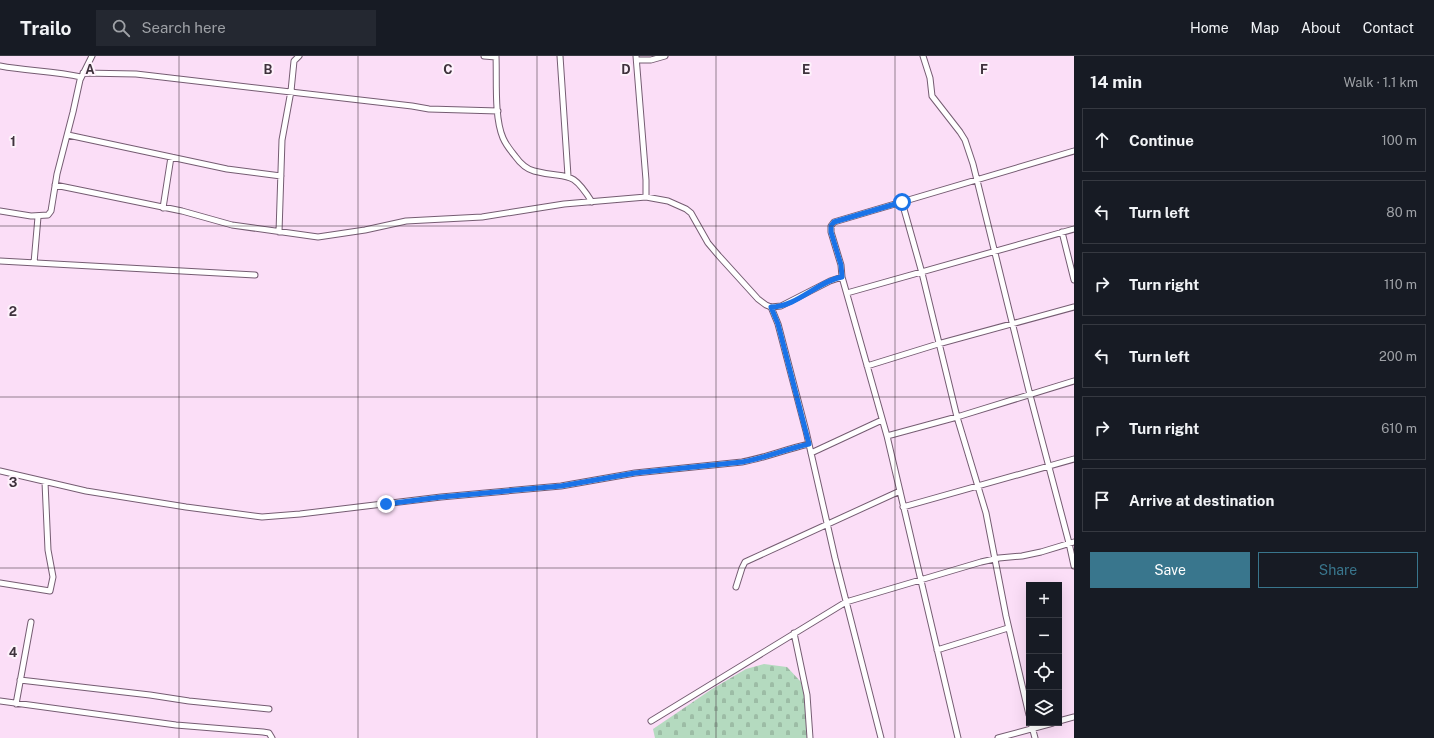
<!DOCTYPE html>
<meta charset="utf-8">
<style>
:root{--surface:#171b24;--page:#242831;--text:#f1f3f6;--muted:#9ea1a6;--line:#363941;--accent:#39768d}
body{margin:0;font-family:"Public Sans",sans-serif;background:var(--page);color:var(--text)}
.controls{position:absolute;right:12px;bottom:12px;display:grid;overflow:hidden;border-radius:0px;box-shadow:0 4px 16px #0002}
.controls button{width:36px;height:36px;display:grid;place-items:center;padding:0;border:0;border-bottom:1px solid var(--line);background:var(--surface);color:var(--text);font:20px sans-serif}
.stop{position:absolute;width:12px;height:12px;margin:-9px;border:3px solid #1a73e8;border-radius:50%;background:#fff}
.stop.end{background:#1a73e8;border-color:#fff;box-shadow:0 1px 4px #0008}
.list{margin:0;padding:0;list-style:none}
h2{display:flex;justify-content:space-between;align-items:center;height:52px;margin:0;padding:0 16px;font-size:17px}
h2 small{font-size:13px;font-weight:400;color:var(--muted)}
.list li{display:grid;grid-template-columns:26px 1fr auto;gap:12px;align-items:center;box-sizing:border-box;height:64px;margin:0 8px 8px;padding:0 8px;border:1px solid var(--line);border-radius:0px}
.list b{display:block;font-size:15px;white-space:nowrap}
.list em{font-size:13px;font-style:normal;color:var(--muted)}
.actions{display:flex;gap:8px;padding:12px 16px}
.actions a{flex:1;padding:9px 0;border:1px solid var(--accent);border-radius:0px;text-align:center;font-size:14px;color:var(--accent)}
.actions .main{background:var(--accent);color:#fff}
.icon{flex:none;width:22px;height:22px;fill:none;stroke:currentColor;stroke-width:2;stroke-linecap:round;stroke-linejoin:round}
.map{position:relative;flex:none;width:1074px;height:682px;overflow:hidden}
header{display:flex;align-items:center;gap:24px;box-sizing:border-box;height:56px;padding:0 20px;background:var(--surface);border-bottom:1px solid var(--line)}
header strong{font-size:19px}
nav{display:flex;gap:22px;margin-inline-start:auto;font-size:14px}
.search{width:280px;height:36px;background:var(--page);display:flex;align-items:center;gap:10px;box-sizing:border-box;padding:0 14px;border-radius:0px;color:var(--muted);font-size:15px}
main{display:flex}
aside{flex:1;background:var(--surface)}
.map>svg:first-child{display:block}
.cemetery{fill:url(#cemetery-stones)}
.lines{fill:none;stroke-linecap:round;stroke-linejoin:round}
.minor-casing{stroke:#755c72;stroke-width:7}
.minor{stroke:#fff;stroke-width:5}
.route{stroke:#1a73e8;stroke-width:5}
.grid{fill:none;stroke:#3e323c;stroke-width:1;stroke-opacity:0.55}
.grid-label{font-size:13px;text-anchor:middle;font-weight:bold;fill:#3e323c;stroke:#fdf1fb;stroke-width:4;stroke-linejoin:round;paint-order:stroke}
</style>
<header>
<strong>Trailo</strong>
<div class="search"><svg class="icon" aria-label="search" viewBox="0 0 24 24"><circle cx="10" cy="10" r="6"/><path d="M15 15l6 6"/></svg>Search here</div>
<nav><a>Home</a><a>Map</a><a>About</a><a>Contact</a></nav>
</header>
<main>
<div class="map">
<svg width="1074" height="682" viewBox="0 0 1074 682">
<defs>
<pattern id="cemetery-stones" width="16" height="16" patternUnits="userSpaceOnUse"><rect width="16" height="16" fill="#b4dabf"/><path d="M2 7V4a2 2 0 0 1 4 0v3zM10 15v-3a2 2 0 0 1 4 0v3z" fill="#9cbca5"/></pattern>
</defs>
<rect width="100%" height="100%" fill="#fbdef7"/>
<path class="cemetery" d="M764 608 787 611 801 626 807 652V682H655L653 673 712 633 746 613Z"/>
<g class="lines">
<g class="minor-casing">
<path id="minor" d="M484 0 496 1
M496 0C497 24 494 61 503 82 506 89 511 95 515 100 520 107 526 113 534 115 568 124 570 111 592 146
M560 0 568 120
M636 0 646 124V141
M923 0 930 22 932 40 960 76 965 84 973 108 1030 339 1069 487 1074 510
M637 4H651L665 0
M0 10C27 15 54 15 81 21
M83 17 136 18 412 50 429 53 498 55
M68 79 227 113 281 120
M55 129 182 155 232 169 318 181 365 174 406 165 482 161 564 148 646 141 668 145 686 153 691 157 708 187 719 200 758 243 766 249 771 251 781 250 830 225 842 221 887 380 958 682
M902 146 922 217 957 361 986 457 1006 560 1029 659
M163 152 171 101
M0 155 31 160 48 159 51 155 57 118 73 56 80 24 92 0
M279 176 282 84 291 35 294 5 299 0
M1062 176 1074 224
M0 205 255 219
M34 207 38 161
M842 221 841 209 831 176V170L834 166 1074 95
M847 237 1074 173
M771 251 778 268 806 375 835 502 881 682
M867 310 938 288 1074 251
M887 380 957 361 1074 325
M811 397 882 364
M0 415 86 435 186 451 262 461 300 458 441 441 561 430 635 417 742 406C765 402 786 393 809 388
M903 451 1074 403
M0 527 50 535 53 521 48 494 45 426
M736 531 742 512 745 506 900 435
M794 577 807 639 810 682
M937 594 1008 572
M20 624 150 639 189 645 269 653
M0 645 176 669 263 676 269 677 272 682
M16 648 31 566
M651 665 846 546 981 506 999 502 1022 500 1041 496 1074 486
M1059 665 1074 661
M1031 667 1035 682
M998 682 1053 667"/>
</g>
<use href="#minor" class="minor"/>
</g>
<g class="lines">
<path class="route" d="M386 448 441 441 561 430 635 417 742 406C765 402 786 393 809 388L778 268 771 251C797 251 818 225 842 221L841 209 831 176V170L834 166 902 146"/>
</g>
<path class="grid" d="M179 0V682M358 0V682M537 0V682M716 0V682M895 0V682M0 170H1074M0 341H1074M0 512H1074"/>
<g class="grid-label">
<text x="90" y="18">A</text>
<text x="268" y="18">B</text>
<text x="448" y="18">C</text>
<text x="626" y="18">D</text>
<text x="806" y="18">E</text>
<text x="984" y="18">F</text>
<text x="13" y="90">1</text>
<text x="13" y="260">2</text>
<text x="13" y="431">3</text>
<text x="13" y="601">4</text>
</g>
</svg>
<div class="controls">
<button>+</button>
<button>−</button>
<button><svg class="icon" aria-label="locate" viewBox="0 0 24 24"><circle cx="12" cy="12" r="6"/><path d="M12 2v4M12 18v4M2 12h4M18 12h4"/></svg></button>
<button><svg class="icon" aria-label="layers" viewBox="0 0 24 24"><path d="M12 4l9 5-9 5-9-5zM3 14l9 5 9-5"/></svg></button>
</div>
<div class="stop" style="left:902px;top:146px"></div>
<div class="stop end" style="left:386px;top:448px"></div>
</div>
<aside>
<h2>14 min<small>Walk · 1.1 km</small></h2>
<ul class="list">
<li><svg class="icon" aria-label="ahead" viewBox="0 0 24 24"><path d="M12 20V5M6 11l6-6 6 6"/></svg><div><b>Continue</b></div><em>100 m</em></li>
<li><svg class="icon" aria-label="left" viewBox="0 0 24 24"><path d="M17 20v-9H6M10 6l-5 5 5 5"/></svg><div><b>Turn left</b></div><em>80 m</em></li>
<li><svg class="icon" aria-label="right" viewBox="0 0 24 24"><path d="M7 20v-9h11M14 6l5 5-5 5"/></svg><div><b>Turn right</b></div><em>110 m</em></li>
<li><svg class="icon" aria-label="left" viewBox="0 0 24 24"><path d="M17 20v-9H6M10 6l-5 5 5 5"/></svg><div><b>Turn left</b></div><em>200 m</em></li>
<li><svg class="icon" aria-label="right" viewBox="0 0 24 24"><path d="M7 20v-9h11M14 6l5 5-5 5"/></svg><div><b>Turn right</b></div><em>610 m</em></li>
<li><svg class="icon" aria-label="arrive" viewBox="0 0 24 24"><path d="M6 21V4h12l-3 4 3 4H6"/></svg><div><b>Arrive at destination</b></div></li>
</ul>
<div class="actions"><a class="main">Save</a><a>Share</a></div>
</aside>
</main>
